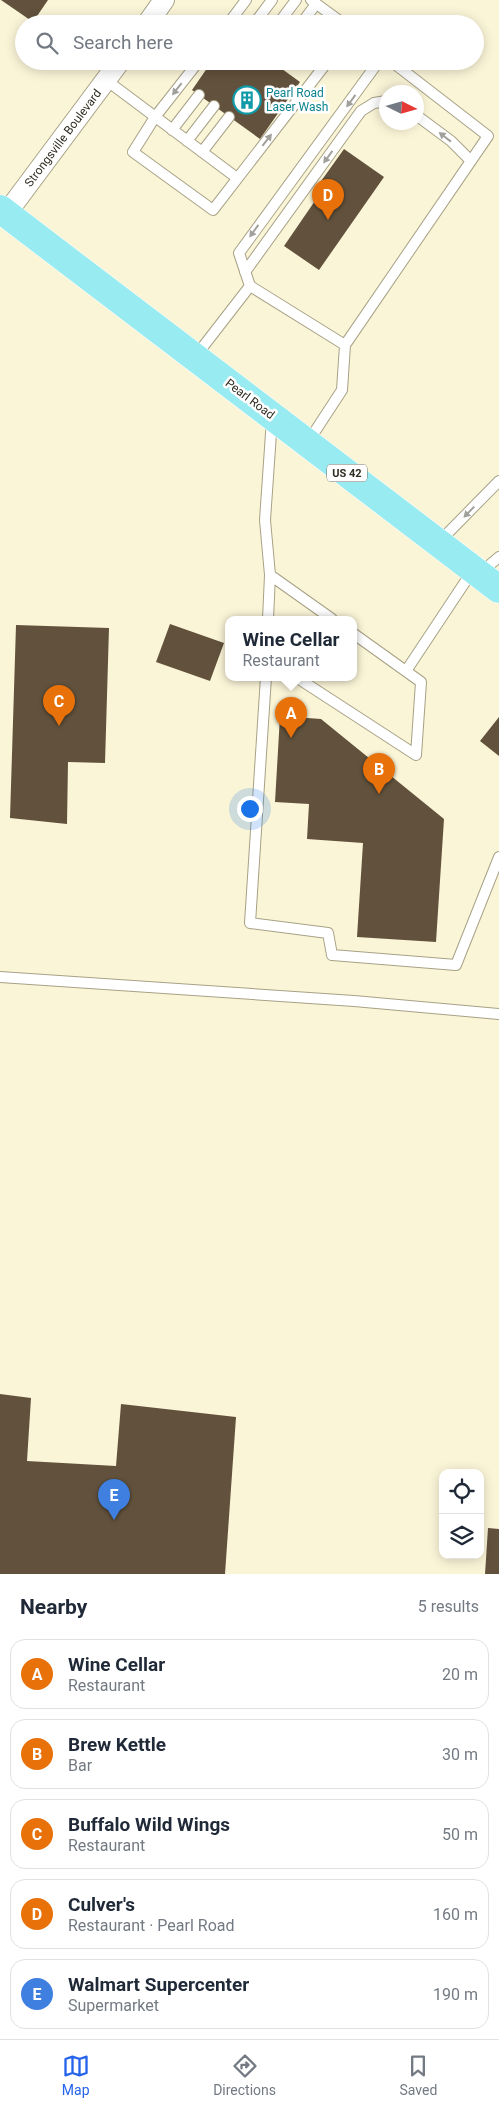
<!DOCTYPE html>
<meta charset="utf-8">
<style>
:root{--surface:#fff;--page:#f6f6f7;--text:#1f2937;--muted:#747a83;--line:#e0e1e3;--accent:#2563eb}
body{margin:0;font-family:Roboto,sans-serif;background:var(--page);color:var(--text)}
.controls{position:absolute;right:15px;bottom:15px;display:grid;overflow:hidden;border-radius:10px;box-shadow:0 2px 12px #0003}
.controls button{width:45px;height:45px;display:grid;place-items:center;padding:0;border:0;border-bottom:1px solid var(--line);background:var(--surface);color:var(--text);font:25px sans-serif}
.compass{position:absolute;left:379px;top:85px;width:45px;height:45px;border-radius:50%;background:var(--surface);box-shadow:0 2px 12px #0003;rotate:95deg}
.you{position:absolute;left:249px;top:808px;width:18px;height:18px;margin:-12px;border:4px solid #fff;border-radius:50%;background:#1a73e8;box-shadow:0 0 0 8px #1a73e833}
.badge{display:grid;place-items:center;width:32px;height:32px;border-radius:50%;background:var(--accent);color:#fff;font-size:16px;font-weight:700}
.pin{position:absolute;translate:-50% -41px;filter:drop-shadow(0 1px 2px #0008)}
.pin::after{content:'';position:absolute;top:26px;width:18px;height:15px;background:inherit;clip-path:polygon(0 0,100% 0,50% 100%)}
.popup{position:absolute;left:225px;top:616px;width:132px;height:65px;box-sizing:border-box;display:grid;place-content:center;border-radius:10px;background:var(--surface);filter:drop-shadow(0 1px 4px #0005);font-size:16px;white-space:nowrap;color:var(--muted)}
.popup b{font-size:19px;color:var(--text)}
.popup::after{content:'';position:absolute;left:50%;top:100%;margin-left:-10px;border:10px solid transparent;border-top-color:var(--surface)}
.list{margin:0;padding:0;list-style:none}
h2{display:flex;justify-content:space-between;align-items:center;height:65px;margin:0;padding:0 20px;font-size:21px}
h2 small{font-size:16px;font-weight:400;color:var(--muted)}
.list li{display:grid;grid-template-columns:32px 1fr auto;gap:15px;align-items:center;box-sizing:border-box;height:70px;margin:0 10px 10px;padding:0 10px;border:1px solid var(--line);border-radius:15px}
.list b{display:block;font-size:19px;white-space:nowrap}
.list p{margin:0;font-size:16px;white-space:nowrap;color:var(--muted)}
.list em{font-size:16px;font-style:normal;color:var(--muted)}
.icon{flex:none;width:28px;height:28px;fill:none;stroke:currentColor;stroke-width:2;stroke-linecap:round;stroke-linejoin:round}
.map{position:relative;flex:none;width:499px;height:1574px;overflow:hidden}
.search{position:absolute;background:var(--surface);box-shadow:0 2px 12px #0003;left:15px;right:15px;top:15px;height:55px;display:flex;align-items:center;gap:12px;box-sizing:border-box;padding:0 18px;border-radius:28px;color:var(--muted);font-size:19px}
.sheet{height:465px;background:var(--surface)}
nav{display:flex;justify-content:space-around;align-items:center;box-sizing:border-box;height:70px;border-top:1px solid var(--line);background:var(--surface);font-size:14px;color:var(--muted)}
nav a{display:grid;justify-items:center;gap:2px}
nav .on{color:var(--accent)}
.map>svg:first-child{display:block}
.building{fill:#62523d}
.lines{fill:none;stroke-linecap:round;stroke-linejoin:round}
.service-casing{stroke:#a7a186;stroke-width:12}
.minor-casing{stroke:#a7a186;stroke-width:22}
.primary-casing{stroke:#fff;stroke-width:29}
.service{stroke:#fff;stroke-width:10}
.minor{stroke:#fff;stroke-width:20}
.primary{stroke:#97ebf1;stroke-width:28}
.oneway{fill:#a2a09c}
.labels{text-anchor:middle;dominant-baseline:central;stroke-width:5;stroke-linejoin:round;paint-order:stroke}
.shield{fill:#fff;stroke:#6e6c64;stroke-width:1}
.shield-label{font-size:11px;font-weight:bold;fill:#302d22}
.culture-label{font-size:12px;fill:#0d838f;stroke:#fff;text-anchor:start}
.street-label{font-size:12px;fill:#302d22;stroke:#fff}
</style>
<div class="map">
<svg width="499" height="1574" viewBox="0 0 499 1574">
<rect width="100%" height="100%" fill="#fbf5d8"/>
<path class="building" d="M1 0H48L33 22Z
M212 61H271L300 82 260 139 192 90Z
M344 149 384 177 319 270 284 246 319 195 314 191Z
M170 624 224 643 210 681 156 662Z
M16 625 109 628 105 763 68 762 67 824 10 818Z
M280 716 321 719 444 819 436 942 357 937 363 843 307 839 309 804 275 802Z
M499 717V756L480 741Z
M0 1394 31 1398 27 1461 116 1466 121 1404 236 1417 225 1574H0Z
M488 1528 499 1529V1574H485Z"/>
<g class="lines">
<g class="service-casing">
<path id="service" d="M311 0 344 24
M228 24 246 0
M254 24 272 0
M278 24 296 0
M301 24 316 4
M199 61 155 117 133 152 213 210 328 61
M272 62V61
M106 80 237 178
M416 115 451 141 471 161
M172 130 199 95
M187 141 214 106
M202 152 229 117
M245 272 361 111 374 103 386 101
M345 345 250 286 239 253 379 61
M195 357 250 286
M308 442 342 390 345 345 488 136 391 61
M440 541 499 481
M480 573 499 557
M270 575 332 619
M268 619 270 575 265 520 272 419
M406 671 473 570
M266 677 250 923 328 933 332 955 456 965 499 857
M296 677 416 755 421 682 354 634
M0 977 354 1001 499 1014"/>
</g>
<g class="minor-casing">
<path id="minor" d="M147 24 164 0
M6 214 120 61"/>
</g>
<g class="primary-casing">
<path id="primary" d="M0 209 499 589"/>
</g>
<use href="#service" class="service"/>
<use href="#minor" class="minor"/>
<use href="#primary" class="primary"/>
</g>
<defs><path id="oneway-solid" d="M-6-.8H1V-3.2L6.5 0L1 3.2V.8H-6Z" transform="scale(1.25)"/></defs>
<g class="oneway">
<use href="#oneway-solid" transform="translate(177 89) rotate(128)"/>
<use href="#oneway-solid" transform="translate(351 101) rotate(126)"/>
<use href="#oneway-solid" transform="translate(445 137) rotate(-142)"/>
<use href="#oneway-solid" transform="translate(267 140) rotate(-52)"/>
<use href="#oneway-solid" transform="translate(328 157) rotate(126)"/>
<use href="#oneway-solid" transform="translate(254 231) rotate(126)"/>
<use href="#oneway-solid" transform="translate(469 512) rotate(134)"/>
</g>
<defs>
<g id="building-ring" transform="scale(1.4375)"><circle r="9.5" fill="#fff" stroke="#0f9aa8" stroke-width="1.5"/><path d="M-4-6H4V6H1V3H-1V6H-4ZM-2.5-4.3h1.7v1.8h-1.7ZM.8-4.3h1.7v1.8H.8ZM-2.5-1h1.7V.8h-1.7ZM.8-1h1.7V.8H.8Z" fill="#0f9aa8"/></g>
</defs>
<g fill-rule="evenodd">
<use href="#building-ring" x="247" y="100"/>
</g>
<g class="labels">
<rect class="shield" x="327" y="464.5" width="40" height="17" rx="4"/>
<g class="shield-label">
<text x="347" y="473">US 42</text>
</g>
<g class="culture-label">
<text x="266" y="93">Pearl Road<tspan x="266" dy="14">Laser Wash</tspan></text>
</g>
<g class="street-label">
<text transform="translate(63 138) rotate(-53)">Strongsville Boulevard</text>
<text transform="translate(250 399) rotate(37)">Pearl Road</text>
</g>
</g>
</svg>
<div class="controls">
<button><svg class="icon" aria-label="locate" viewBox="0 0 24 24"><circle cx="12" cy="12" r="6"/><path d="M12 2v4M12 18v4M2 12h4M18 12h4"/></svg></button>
<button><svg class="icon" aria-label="layers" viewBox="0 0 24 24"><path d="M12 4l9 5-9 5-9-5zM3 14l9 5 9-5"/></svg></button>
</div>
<svg class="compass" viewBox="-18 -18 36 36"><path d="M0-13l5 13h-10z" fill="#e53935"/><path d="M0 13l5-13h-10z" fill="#747a83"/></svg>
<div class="you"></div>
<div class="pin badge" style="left:291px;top:738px;background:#e8710a">A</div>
<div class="popup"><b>Wine Cellar</b>Restaurant</div>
<div class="pin badge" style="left:379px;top:794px;background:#e8710a">B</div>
<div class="pin badge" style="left:59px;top:726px;background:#e8710a">C</div>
<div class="pin badge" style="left:328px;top:220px;background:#e8710a">D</div>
<div class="pin badge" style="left:114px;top:1520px;background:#3f7fe0">E</div>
<div class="search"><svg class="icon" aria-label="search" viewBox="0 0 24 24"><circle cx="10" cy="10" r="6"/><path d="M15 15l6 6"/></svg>Search here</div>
</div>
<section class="sheet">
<h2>Nearby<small>5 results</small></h2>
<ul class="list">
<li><span class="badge" style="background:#e8710a">A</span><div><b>Wine Cellar</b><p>Restaurant</p></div><em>20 m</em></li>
<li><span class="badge" style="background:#e8710a">B</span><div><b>Brew Kettle</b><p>Bar</p></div><em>30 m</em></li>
<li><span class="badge" style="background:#e8710a">C</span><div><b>Buffalo Wild Wings</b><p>Restaurant</p></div><em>50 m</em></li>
<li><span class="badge" style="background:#e8710a">D</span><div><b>Culver's</b><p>Restaurant · Pearl Road</p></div><em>160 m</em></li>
<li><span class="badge" style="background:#3f7fe0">E</span><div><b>Walmart Supercenter</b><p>Supermarket</p></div><em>190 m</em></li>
</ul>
</section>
<nav>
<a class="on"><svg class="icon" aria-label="map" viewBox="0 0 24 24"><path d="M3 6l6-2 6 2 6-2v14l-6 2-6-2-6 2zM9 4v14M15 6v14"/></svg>Map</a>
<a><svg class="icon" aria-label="directions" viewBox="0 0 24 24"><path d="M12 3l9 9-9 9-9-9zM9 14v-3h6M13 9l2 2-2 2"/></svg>Directions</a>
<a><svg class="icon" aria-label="saved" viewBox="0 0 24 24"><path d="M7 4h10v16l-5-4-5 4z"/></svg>Saved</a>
</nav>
